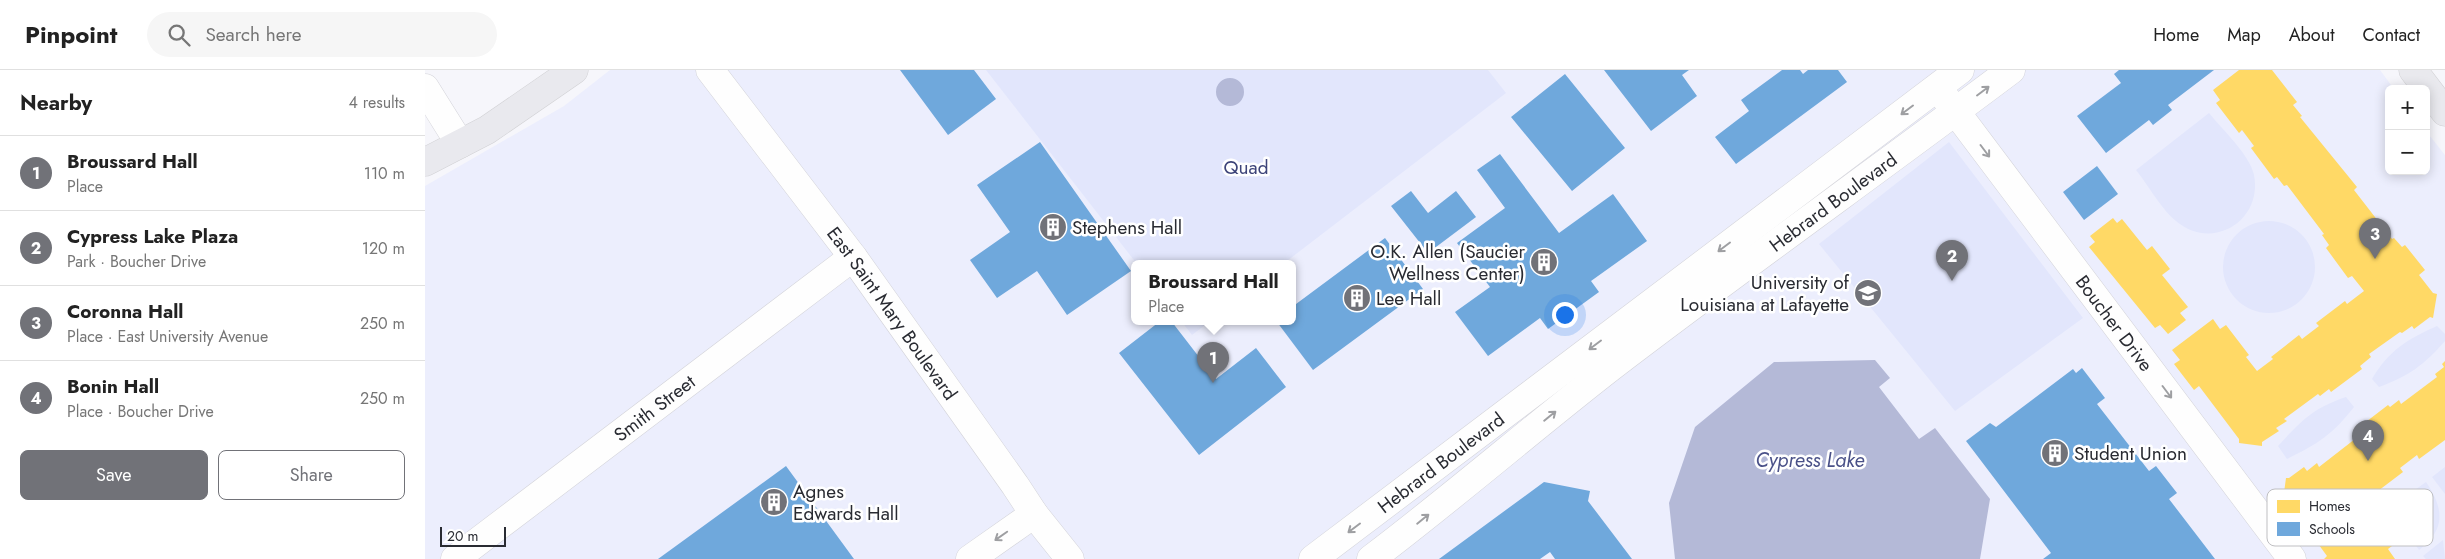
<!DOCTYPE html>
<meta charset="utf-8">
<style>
:root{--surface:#fff;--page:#f6f6f6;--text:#222;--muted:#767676;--line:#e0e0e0;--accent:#717278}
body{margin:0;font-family:Jost,sans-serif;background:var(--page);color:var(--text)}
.controls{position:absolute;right:15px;top:15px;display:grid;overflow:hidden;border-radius:8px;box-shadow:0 2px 12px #0003}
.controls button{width:45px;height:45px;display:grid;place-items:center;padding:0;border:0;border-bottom:1px solid var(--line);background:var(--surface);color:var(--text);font:25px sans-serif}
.scale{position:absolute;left:15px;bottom:12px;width:66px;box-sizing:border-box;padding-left:5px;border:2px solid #292b32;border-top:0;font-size:14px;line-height:18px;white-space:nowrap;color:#292b32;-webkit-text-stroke:4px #fff;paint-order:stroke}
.you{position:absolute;left:1139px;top:244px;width:18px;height:18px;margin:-12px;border:4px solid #fff;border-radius:50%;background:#1a73e8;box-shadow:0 0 0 8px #1a73e833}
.badge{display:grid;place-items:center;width:32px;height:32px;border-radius:50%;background:var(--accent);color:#fff;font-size:16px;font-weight:700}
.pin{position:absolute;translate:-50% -41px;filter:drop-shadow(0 1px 2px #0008)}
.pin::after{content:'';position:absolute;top:26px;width:18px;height:15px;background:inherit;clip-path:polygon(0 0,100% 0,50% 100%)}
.popup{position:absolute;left:706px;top:190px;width:165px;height:65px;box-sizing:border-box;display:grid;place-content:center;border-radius:8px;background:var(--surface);filter:drop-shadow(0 1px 4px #0005);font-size:16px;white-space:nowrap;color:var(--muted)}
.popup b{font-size:19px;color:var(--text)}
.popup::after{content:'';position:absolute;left:50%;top:100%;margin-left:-10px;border:10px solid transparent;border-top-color:var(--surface)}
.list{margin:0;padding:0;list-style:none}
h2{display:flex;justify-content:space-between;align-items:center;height:65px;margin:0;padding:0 20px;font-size:21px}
h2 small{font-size:16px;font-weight:400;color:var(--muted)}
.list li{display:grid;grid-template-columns:32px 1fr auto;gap:15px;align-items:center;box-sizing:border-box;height:75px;padding:0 20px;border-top:1px solid var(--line)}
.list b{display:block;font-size:19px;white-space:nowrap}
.list p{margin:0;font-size:16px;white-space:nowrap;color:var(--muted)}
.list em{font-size:16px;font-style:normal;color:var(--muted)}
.actions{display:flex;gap:10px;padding:15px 20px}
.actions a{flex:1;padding:11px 0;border:1px solid var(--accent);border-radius:8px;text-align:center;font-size:18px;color:var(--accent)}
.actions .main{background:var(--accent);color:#fff}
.icon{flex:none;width:28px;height:28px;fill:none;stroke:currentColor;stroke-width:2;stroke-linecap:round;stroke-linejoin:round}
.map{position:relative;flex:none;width:2020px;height:489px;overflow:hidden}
header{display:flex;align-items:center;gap:30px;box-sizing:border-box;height:70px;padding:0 25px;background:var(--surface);border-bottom:1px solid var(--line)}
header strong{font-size:24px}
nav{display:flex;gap:28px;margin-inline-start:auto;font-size:18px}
.search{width:350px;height:45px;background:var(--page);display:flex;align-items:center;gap:12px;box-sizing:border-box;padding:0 18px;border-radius:28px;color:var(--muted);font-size:19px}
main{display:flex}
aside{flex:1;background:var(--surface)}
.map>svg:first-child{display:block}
.built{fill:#eceefd;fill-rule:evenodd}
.green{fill:#e2e6fc}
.water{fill:#b4b9d7}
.homes{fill:#ffd966}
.schools{fill:#6fa8dc}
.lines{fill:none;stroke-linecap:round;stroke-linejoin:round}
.minor-casing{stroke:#d3d3d9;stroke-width:29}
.major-casing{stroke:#d1d1d4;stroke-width:29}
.minor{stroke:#fefefe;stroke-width:28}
.major{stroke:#e9e9ee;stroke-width:28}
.oneway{stroke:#9e9fa2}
.labels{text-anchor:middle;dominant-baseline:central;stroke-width:5;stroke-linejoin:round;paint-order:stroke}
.park-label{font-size:19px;fill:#3d4479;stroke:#fff}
.street-label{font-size:19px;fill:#292b32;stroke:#fff}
.poi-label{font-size:19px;fill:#292b32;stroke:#fff;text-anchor:start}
.water-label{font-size:20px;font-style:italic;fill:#4a5188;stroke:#fff}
.key{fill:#fff;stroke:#bfbfc2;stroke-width:1}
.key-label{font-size:14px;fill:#292b32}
</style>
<header>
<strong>Pinpoint</strong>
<div class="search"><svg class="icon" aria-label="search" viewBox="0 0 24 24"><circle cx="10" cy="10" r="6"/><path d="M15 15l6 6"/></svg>Search here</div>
<nav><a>Home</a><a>Map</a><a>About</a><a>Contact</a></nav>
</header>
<main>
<aside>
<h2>Nearby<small>4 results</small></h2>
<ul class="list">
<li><span class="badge">1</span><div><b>Broussard Hall</b><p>Place</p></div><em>110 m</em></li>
<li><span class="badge">2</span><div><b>Cypress Lake Plaza</b><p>Park · Boucher Drive</p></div><em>120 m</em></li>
<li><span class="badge">3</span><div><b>Coronna Hall</b><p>Place · East University Avenue</p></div><em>250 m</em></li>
<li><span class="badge">4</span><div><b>Bonin Hall</b><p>Place · Boucher Drive</p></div><em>250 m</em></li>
</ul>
<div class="actions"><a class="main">Save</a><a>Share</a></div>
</aside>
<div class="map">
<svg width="2020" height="489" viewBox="0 0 2020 489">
<rect width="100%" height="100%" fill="#f6f6fb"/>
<path class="built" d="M185 0H1955L1969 19H1964V101H2001V61L2020 85V489H0V116L139 36ZM709 194H867V252H709Z"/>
<path class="green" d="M561 0H1063L1081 23 858 194H712Z
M1784 43C1797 59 1825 85 1829 105 1838 151 1787 182 1751 151 1737 140 1723 115 1711 100Z
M1524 72 1658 248 1530 341 1394 174Z
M1798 197a46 46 0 1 1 92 0a46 46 0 1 1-92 0Z
M757 252H784L767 265Z
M2012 256 2020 264V271C1999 295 1984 306 1954 317L1947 309C1964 280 1983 269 2012 256Z
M1921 327 1929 337C1907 365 1894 373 1862 389L1853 376C1876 351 1888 338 1921 327Z
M2020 397V424L2007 407Z
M2001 412C2020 440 2020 460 1994 480L1981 462 1987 422Z
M2018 470 2020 489H2001L1998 486Z"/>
<path class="water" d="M791 22a14 14 0 1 1 28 0a14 14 0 1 1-28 0Z
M1450 290 1465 308 1454 317 1494 369 1510 358 1565 429 1555 489H1250L1244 433 1270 357 1349 292Z"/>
<path class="homes" d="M1814 0H1847L1872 32 1868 35 1877 46 1875 47 1932 117 1929 120 1967 169 1969 168 1977 177 1980 175 2000 200 1994 205 2008 223 2012 224 2008 248 2005 247 1989 259 1987 256 1977 263 1975 262 1944 284 1946 287 1935 296 1937 299 1906 322 1904 319 1895 326 1893 324 1859 349 1862 351 1851 358 1854 361 1837 372V376L1814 373V369L1774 316 1769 320 1749 294 1755 290 1747 280 1788 249 1795 259 1801 255 1824 285 1821 287 1832 301 1848 289 1846 287 1874 265 1877 269 1894 256 1891 253 1920 231 1922 234 1939 221 1927 206 1923 208 1901 178 1904 175 1897 165 1899 164 1862 115 1859 116 1852 107 1849 109 1826 78 1829 76 1817 60 1814 63 1791 33 1795 30 1788 20Z
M1688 148 1692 153 1697 149 1722 180 1727 176 1745 199 1737 205 1763 237 1755 243 1761 250 1743 264 1735 255 1730 258 1664 177 1670 172 1665 166Z
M2020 291V370L1994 389 1992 385 1975 398 1978 402 1949 424 1946 422 1931 433 1942 448 1945 446 1967 476 1963 479 1970 489H1899L1902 486 1861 430H1858L1861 408H1864L1879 397 1882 401 1892 393 1894 397 1930 369 1928 366 1935 361 1933 358 1963 335 1965 337 1974 330 1976 334 2012 307 2010 304 2019 297 2017 294Z"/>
<path class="schools" d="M475 0H549L571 29 523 65Z
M1179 0H1264L1257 5 1272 26 1226 61Z
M1357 0H1375L1378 4 1383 0H1413L1422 12 1311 94 1290 67 1324 41 1316 30Z
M1694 0H1789L1743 35 1747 40 1728 55 1724 50 1681 83 1652 46 1696 13 1689 4Z
M1140 4 1200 78 1147 121 1086 47Z
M615 72 706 201 642 245 612 201 572 228 545 190 585 162 552 115Z
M1075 84 1134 163 1188 124 1222 171 1166 211 1174 222 1123 259 1115 248 1063 286 1030 242 1065 217 1032 173 1080 138 1052 100Z
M1672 96 1693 124 1659 150 1638 122Z
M986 121 1003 143 1031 121 1051 147 1003 183 966 136Z
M960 168 998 219 888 300 852 252H867V237Z
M734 252H747L791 309 831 278 861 317 774 385 694 283Z
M1657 298 1680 328 1672 334 1724 401 1731 396 1752 423 1744 429 1790 489H1618L1626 483 1541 371 1565 353 1571 357 1648 299 1651 303Z
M361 396 429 489H233Z
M1119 412 1165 421 1163 431 1207 489H1130L1125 482 1115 489H1014Z"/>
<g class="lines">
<g class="minor-casing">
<g id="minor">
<path id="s1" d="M285 0 428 187 590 415 609 444 645 489"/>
<path d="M0 18 35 74"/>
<path id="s2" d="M1519 26 1867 489"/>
<path id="s3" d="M30 489 428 187"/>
<path d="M545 489 609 444"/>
<path id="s4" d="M888 489 1535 0"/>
<path id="s5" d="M946 489C1028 427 1105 360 1186 297 1318 196 1453 100 1586 0"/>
</g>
</g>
<g class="major-casing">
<path id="major" d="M1988 0 2020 42
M0 92 62 60 149 0"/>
</g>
<use href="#minor" class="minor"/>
<use href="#major" class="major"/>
</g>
<defs><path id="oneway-shaft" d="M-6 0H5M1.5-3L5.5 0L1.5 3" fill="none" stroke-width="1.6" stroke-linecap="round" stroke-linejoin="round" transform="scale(1.25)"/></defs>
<g class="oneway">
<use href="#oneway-shaft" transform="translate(1558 21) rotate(-37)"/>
<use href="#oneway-shaft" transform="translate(1482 40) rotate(143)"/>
<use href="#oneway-shaft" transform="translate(1560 81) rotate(53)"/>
<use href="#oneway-shaft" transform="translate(1299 177) rotate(143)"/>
<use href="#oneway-shaft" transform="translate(1170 275) rotate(143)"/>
<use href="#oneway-shaft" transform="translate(1742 322) rotate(53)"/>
<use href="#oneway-shaft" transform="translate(1125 346) rotate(-39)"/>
<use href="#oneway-shaft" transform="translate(998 449) rotate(-39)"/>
<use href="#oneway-shaft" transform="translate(929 458) rotate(143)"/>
<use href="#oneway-shaft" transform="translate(576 466) rotate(145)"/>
</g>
<defs>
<g id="building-disc" transform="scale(1.4375)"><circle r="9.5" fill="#717278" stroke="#fff"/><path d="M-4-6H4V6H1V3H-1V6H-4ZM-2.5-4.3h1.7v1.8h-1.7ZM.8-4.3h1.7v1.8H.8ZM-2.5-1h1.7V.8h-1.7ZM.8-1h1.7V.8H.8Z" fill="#fff"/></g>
<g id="university-disc" transform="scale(1.4375)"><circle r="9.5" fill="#717278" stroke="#fff"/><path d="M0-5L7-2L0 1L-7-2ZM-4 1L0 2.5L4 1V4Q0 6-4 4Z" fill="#fff"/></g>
</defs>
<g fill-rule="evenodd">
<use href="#building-disc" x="628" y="157"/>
<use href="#building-disc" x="1119" y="192"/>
<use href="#university-disc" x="1443" y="223"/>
<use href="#building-disc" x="932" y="228"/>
<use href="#building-disc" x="1630" y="383"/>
<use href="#building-disc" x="349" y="432"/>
</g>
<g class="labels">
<g class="park-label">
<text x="821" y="97">Quad</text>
</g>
<g class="street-label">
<text stroke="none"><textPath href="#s5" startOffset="584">Hebrard Boulevard</textPath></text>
<text stroke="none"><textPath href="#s1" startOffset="304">East Saint Mary Boulevard</textPath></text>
<text stroke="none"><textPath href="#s2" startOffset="284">Boucher Drive</textPath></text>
<text stroke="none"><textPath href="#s3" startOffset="250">Smith Street</textPath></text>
<text stroke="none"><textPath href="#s4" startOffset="160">Hebrard Boulevard</textPath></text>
</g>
<g class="poi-label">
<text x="647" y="157">Stephens Hall</text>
<text x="1100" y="181" text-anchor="end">O.K. Allen (Saucier<tspan x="1100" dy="22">Wellness Center)</tspan></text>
<text x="1424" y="212" text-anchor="end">University of<tspan x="1424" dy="22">Louisiana at Lafayette</tspan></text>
<text x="951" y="228">Lee Hall</text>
<text x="1649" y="383">Student Union</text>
<text x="368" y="421">Agnes<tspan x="368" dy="22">Edwards Hall</tspan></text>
</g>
<g class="water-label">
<text x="1385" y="390">Cypress Lake</text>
</g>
</g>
<rect x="1842" y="419" width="166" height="57" rx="8" class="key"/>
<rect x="1852" y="430" width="23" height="13" fill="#ffd966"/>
<rect x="1852" y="452" width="23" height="14" fill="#6fa8dc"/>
<g class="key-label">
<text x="1884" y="441">Homes</text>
<text x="1884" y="464">Schools</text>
</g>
</svg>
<div class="controls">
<button>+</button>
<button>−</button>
</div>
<div class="scale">20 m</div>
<div class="you"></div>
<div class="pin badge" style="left:788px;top:313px">1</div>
<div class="popup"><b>Broussard Hall</b>Place</div>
<div class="pin badge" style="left:1527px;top:211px">2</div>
<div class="pin badge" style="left:1950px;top:189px">3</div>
<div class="pin badge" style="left:1943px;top:391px">4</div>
</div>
</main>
